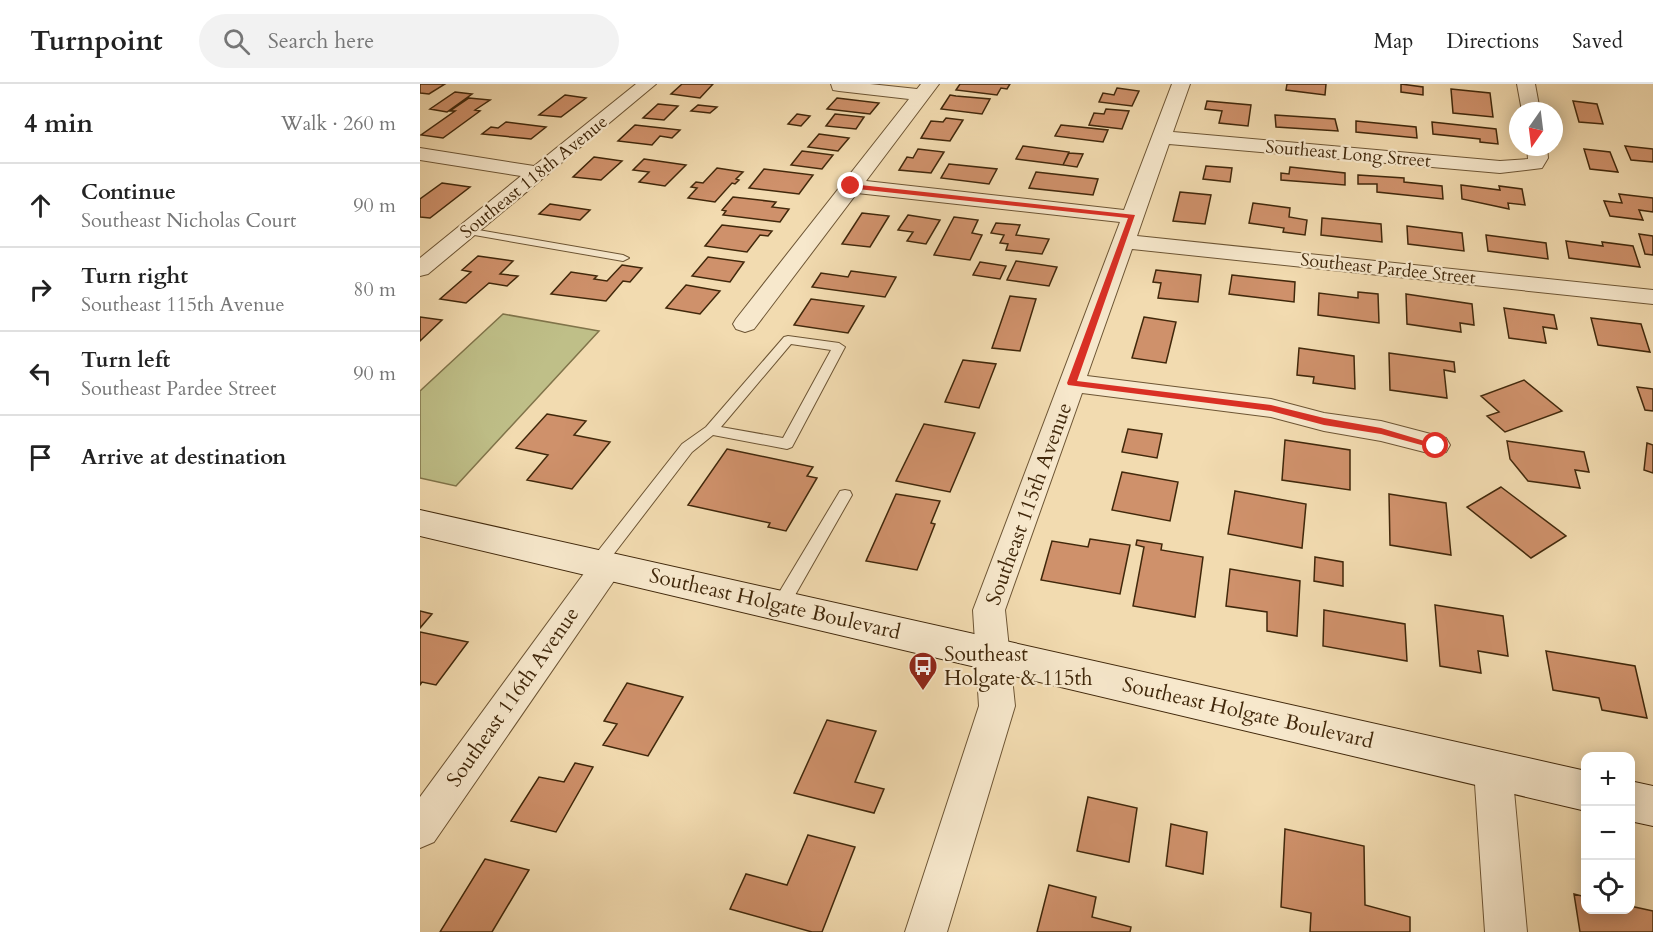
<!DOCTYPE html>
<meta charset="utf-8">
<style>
:root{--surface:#fff;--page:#f2f2f2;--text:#222;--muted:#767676;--line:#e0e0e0}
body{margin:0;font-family:Cardo,serif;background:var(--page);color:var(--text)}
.controls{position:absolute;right:18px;bottom:18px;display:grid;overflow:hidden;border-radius:12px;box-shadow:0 3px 15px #0003}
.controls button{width:54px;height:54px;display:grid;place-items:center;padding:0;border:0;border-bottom:2px solid var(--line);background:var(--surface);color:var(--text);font:30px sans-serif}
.compass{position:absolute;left:1089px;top:18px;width:54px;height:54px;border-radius:50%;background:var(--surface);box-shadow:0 3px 15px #0003;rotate:194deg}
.stop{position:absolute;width:18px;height:18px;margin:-14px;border:4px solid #d93025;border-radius:50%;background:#fff}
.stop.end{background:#d93025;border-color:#fff;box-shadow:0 2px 6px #0008}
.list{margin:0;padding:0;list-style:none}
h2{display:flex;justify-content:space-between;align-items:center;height:78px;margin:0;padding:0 24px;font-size:26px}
h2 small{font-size:20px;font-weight:400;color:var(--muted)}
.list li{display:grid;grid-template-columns:39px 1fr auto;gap:18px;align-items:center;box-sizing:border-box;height:84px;padding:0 24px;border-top:2px solid var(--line)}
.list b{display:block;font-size:22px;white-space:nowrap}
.list p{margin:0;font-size:20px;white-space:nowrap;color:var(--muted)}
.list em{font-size:20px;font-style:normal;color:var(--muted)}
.icon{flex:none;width:33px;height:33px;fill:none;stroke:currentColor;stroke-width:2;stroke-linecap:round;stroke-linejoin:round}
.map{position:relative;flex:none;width:1233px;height:848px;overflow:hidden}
header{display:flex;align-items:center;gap:36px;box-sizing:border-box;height:84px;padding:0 30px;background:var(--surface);border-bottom:2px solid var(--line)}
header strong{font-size:28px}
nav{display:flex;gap:33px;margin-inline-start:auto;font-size:21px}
.search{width:420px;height:54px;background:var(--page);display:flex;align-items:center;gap:15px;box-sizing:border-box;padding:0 21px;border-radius:33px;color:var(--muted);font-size:22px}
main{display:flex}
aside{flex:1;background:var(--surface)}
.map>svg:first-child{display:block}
.green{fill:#bfbf88;stroke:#80744a;stroke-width:1.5}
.building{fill:#cf916b;stroke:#41280b;stroke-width:1.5}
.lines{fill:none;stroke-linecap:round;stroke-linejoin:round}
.lane-casing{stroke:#6d5534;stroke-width:2}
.street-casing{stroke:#6d5534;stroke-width:2}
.secondary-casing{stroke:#41280b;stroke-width:2}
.lane{fill:#f7e8cc;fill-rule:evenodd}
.street{fill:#f7e8cc;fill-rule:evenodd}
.secondary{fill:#f7e8cc;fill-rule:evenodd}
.route{fill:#d93025}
.labels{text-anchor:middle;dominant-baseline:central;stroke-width:4.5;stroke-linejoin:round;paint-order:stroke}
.far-street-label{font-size:18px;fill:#41280b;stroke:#f7e8cc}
.street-label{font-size:21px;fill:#41280b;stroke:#f7e8cc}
.poi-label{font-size:21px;fill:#41280b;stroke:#f7e8cc;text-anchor:start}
</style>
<header>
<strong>Turnpoint</strong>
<div class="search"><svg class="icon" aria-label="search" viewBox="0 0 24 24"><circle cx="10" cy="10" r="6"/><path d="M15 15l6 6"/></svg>Search here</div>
<nav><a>Map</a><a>Directions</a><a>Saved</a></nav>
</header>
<main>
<aside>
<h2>4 min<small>Walk · 260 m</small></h2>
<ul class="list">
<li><svg class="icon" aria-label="ahead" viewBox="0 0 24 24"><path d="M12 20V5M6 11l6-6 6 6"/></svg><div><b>Continue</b><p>Southeast Nicholas Court</p></div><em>90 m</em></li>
<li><svg class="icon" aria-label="right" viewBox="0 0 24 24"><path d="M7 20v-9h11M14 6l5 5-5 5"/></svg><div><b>Turn right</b><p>Southeast 115th Avenue</p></div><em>80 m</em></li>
<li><svg class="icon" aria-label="left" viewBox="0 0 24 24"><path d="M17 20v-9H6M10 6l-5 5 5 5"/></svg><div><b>Turn left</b><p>Southeast Pardee Street</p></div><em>90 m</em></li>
<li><svg class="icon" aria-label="arrive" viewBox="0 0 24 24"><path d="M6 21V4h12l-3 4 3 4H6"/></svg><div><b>Arrive at destination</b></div></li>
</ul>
</aside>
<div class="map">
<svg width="1233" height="848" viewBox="0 0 1233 848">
<rect width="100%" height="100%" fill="#f2dbb0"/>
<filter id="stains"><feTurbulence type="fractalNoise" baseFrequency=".00333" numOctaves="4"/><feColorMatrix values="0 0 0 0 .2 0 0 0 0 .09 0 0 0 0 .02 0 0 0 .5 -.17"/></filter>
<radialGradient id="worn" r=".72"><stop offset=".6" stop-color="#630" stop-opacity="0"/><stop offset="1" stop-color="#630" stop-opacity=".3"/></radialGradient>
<path class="green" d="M83 230 179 247 36 402 0 394V307Z"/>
<path class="building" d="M0 0H25L9 10 0 9Z
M262 0H293L280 14 251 10Z
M540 0H590L587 5 581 4 577 11 536 6Z
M867 0H906L905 11 866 6Z
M981 0 1003 3V11L981 8Z
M697 4 719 7 712 22 679 18 683 9 694 11Z
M1031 5 1070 9 1073 33 1033 29Z
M35 8 52 10 27 28 10 25Z
M145 11 166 14 141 33 119 31Z
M530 11 536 12 570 15 562 30 521 25Z
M49 14 70 16 55 26 60 27 23 54 1 51 35 27H30Z
M417 14 459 19 450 30 407 25Z
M787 17 831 21 828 42 799 39 802 27 785 25Z
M1153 17 1177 20 1183 40 1159 38Z
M238 20 258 22 244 36 223 34Z
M278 21 297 23 290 29 271 27Z
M686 25 709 27 702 45 669 41 674 29 684 30Z
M377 30 390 32 381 42 368 40Z
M415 30 444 33 436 45 406 42Z
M855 31 915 35 918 47 856 43Z
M526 34 543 36 530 57 501 54 511 37 523 38Z
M936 37 996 43 997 54 936 48Z
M86 38 126 43 111 55 62 50 71 43 78 44Z
M1012 38 1076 45 1078 60 1060 58V55L1013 50Z
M215 41 260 46 252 54 240 52 232 61 198 57Z
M641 41 688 46 683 58 635 52Z
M399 50 429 54 418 67 388 63Z
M603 62 649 68 643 81 596 75Z
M1205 62 1233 65V78L1211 76Z
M498 65 524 68 511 89 479 86 487 73 493 74Z
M1164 65 1190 68 1198 88 1170 85Z
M382 67 413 71 402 85 371 81Z
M649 69 663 70 657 83 643 81Z
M174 73 202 77 181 96 153 93Z
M224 75 266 81 245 102 219 98 229 88 213 86Z
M529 80 577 85 569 100 521 94Z
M786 82 812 84 810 98 783 95Z
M870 83 925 89V101L861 96V89L869 90Z
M297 84 323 88 316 95 319 96 315 100 312 99 295 118 268 114 277 104 271 103 276 98 283 99Z
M344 85 393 91 379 110 329 104Z
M616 88 678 95 673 111 609 104Z
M938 91 984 94V98L1022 102 1023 115 957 108V100H938Z
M22 99 50 103 10 134 0 133V115Z
M1041 101 1080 106 1079 102 1102 105 1105 121 1088 119 1089 125 1042 115Z
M760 108 791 111 785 140 753 137Z
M1199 110 1233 114V128L1219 126 1223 136 1190 132 1184 117 1202 119Z
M313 113 356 118 352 123 369 125 360 138 303 131 306 127 302 126Z
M833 119 870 124 869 133 887 136 885 151 863 148 864 144 829 139Z
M130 120 170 126 160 136 119 130Z
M442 129 469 132 450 163 422 160Z
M488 131 520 136 506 160 487 157 493 148 478 146Z
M534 133 558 136 552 149 562 151 550 176 514 171Z
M902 134 961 140 962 158 901 151Z
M576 139 600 141 596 151 629 155 622 170 586 166 588 160 580 159 584 151 571 149Z
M302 141 352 147 348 152 340 151 327 168 285 162Z
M987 142 1042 149 1044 167 988 160Z
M1219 150 1233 152V171L1225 170Z
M1066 151 1126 159 1128 175 1068 167Z
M1146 157 1183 162 1182 158 1213 162 1220 183 1149 174Z
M58 172 93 177 80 190 98 192 87 202 69 199 46 219 20 215 51 188 42 186Z
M288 173 324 178 310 198 272 192Z
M596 177 637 183 629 202 587 196Z
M560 178 586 182 580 195 553 191Z
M202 181 222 184 210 198 203 197 186 217 131 210 151 188 177 192 174 195 187 197Z
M736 186 781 191 778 218 738 214 741 199 733 198Z
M431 187 476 193 465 213 392 203 401 189 428 193Z
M812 191 875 198 874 218 809 210Z
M266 201 300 207 280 230 246 224Z
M938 208 958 210 959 239 898 231 899 209 938 214Z
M986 210 1052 220 1054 241 1040 239 1041 248 987 240Z
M590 212 616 215 600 267 572 264Z
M391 215 444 222 428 249 374 241Z
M1084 224 1134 231 1137 245 1123 243 1126 259 1089 254Z
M0 233 22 236 0 257Z
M724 233 756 238 746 279 712 274Z
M1171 234 1221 240 1230 268 1178 261Z
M879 264 934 272 935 305 893 299 894 293 877 291Z
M969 269 1034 278 1035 288 1024 286 1027 314 970 306Z
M543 276 576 280 559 324 525 318Z
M1104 296 1142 327 1085 348 1067 332 1079 328 1061 312Z
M1217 303 1233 305V327L1225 326Z
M127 330 166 337 154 351 190 358 152 405 107 396 128 371 96 364Z
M504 340 555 349 530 408 476 397Z
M708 345 742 350 737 374 702 368Z
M865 356 930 366V406L862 396Z
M1087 357 1164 368 1169 388 1155 386 1160 404 1108 397 1090 375Z
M1227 359 1233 361V389L1224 386Z
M307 365 393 383 387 392 397 394 366 447 348 443 350 439 268 421Z
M702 388 758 398 750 437 692 426Z
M1081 403 1146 452 1111 474 1047 423Z
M815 407 886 420 882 464 808 450Z
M476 410 520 417 511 439 515 440 497 486 446 477Z
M969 410 1026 419 1031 471 970 461Z
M670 455 710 461 700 510 621 496 632 457 668 463Z
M717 456 742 460 741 466 783 473 775 533 713 522 724 463 716 461Z
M895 473 923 478V502L894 497Z
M810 485 880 497 877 552 847 547V528L806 522Z
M1015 521 1083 532 1088 572 1058 567 1061 589 1020 582Z
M904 526 985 540 987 577 903 562Z
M0 527 12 530 0 544Z
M0 548 48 558 16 601 2 598 0 601Z
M1126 567 1215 582 1227 634 1182 626 1179 614 1133 606Z
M207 599 263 613 228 672 183 661 197 640 184 637Z
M407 636 456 647 435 698 464 705 454 729 374 709Z
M155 679 173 683 136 748 91 737 119 693 144 698Z
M668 713 717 724 709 778 657 767Z
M751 740 787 748 783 790 746 782Z
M865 745 944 762 945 821 990 833V848H890L891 829 861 823Z
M388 751 435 763 402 848H392L310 825 326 790 367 801Z
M65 775 109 786 72 848H20Z
M629 801 676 813 672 833 711 843 710 848H617Z
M1154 810 1166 813V826H1210V822L1233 827V848H1160Z"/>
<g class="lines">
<g class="lane-casing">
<path id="lane" d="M47 144 203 171 209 174 203 177 43 149 41 147Z
M368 252 419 259 425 263 372 363 367 365 293 351 272 368 183 484 177 486 171 484 169 480 171 476 262 360 286 343 364 253ZM371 260 411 266 363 354 301 343Z
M425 406 430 407 432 411 366 527 360 529 354 527 352 522 354 517 420 407Z"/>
</g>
<g class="street-casing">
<path id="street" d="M216 0H236L8 190 0 192V174L101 92 0 76V64L114 82Z
M411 0H450L497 5 501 0H519L446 97 704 126 752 0H770L753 48 1080 77 1108 75 1107 63H1127L1128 74 1122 84 1080 89 749 60 717 152 1233 206V220L712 165 667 292 851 315 904 329 961 337 1026 354 1030 361 1026 368 1016 371 961 357 904 347 851 333 662 309 585 526 595 622 527 848H485L559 622 553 526 700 138 437 109 334 245 325 248 316 245 313 240 316 235 489 15 419 7 413 6Z
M1097 0H1115L1120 27H1102Z
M187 470 198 473 203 482 198 491 14 758 0 764V713L176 473Z
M1073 668 1086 673 1092 685 1107 848H1065L1054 685 1060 673Z"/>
</g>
<g class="secondary-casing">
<path id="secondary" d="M0 426 1166 687V727L0 452Z
M1210 697 1233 702V742L1210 737Z"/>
</g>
<use href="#lane" class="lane"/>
<use href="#street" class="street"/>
<use href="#secondary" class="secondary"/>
</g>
<path class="route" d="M431 100 715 131 657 297 851 321 904 334 961 344 1021 362 1016 365 961 350 904 341 851 327 648 301 647 299 708 134 428 104Z"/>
<defs>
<g id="bus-pin" transform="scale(1.5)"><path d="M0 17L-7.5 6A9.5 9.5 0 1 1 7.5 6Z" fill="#8f2418" stroke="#f7e8cc"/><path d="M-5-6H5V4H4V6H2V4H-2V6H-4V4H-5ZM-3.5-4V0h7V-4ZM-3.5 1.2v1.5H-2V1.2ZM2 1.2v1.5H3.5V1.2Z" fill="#fff"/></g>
</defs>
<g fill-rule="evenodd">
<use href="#bus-pin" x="503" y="582"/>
</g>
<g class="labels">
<g class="far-street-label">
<text transform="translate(928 70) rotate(5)">Southeast Long Street</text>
<text transform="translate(114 93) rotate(-39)">Southeast 118th Avenue</text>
<text transform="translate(968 185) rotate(6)">Southeast Pardee Street</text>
</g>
<g class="street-label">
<text transform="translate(609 420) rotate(-70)">Southeast 115th Avenue</text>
<text transform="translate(355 520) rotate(13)">Southeast Holgate Boulevard</text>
<text transform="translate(93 613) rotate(-55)">Southeast 116th Avenue</text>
<text transform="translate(828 629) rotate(13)">Southeast Holgate Boulevard</text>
</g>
<g class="poi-label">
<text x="524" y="570">Southeast<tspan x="524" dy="24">Holgate &amp; 115th</tspan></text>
</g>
</g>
<rect width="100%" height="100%" filter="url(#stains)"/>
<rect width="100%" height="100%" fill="url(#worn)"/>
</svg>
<div class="controls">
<button>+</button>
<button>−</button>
<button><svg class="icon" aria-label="locate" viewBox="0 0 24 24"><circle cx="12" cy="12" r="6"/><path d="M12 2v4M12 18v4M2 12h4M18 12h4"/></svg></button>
</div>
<svg class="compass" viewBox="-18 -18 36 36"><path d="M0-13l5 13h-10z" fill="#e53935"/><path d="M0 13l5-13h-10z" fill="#767676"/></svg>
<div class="stop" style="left:1016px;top:362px"></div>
<div class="stop end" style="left:431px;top:102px"></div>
</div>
</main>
